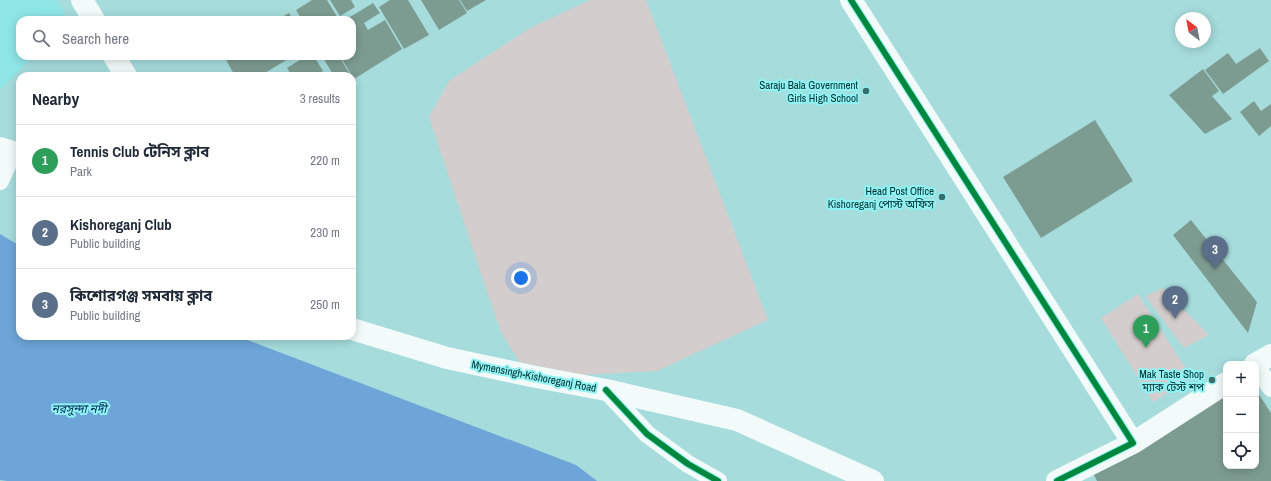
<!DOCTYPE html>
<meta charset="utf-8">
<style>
:root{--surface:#fff;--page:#f6f6f7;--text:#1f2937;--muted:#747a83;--line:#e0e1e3;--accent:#3a6c6c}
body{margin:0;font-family:"Archivo Narrow","Noto Sans Bengali",sans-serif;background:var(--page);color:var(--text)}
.controls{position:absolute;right:12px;bottom:12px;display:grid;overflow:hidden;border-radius:8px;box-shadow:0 2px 10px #0003}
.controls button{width:36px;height:36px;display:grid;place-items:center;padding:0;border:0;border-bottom:1px solid var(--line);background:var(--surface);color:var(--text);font:20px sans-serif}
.compass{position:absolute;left:1175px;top:12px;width:36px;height:36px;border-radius:50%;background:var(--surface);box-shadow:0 2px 10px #0003;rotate:328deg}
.you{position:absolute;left:521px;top:278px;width:14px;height:14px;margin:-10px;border:3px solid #fff;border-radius:50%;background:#1a73e8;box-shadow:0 0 0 6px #1a73e833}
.badge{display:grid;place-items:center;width:26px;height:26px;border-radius:50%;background:var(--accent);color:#fff;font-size:13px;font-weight:700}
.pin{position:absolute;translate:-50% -33px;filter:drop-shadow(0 1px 2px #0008)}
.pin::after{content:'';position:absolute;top:21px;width:14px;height:12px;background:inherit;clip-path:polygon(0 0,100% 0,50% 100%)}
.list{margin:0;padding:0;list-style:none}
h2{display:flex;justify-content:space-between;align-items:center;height:52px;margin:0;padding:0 16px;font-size:17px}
h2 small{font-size:13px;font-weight:400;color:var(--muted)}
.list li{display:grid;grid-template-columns:26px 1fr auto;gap:12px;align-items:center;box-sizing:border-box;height:72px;padding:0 16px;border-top:1px solid var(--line)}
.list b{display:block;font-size:15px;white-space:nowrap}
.list p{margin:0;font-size:13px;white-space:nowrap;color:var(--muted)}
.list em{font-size:13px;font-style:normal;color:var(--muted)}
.icon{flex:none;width:22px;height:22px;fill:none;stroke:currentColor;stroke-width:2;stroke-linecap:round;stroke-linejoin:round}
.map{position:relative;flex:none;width:1271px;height:481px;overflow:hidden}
.search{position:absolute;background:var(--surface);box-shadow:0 2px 10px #0003;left:16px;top:16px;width:340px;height:44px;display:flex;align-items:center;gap:10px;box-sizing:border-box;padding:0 14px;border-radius:12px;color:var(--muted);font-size:15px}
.panel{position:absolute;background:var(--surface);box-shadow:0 2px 10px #0003;left:16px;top:72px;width:340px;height:268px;border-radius:12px}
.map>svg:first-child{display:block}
.built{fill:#8ee5e5}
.green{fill:#d4cdce}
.water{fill:#6da5d8}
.building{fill:#7d9c91}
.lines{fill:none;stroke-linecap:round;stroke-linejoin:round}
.minor{stroke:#f2fafa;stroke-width:18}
.tertiary{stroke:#f2fafa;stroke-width:22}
.primary{stroke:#f2fafa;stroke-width:22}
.cycleway-casing{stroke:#8ff3f3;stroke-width:8}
.cycleway{stroke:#00873e;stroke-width:6}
.poi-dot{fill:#3a6c6c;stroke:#8ff3f3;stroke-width:1.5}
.labels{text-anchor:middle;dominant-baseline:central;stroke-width:4;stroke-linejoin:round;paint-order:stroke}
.poi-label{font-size:11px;fill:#002f2f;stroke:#8ff3f3;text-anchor:end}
.street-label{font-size:11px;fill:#002f2f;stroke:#8ff3f3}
.water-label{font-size:12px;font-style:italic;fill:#042c5b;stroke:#8ff3f3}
</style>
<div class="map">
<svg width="1271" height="481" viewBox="0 0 1271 481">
<rect width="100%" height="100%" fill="#a6dcdc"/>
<path class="built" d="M0 0H57L68 20H20V56H34L0 90Z"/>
<path class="green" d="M590 0H646L768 320 657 371 581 375 519 362 501 332 486 289 429 117 449 81 530 28Z
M1163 288 1209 335 1184 348 1145 296Z
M1138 294 1192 378 1153 402 1101 318Z"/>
<path class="water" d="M0 234 20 246V336H237L576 465 597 481H7L0 480Z"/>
<path class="building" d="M312 0H327L339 20H302L296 10Z
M330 0H351L355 7 340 16Z
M390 0H408L429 35 404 49 379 7Z
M421 0H459L467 13 439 30Z
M460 0H486L467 11Z
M373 3 380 13 364 23 368 30 385 20 402 49 354 79 340 56H352V40L354 38 352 35V20H345Z
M289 13 293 20H277Z
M1260 48 1269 61 1223 94 1205 70 1228 53 1236 64Z
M224 56H293L260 76H235Z
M306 56H314L323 71 314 76H292L287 68Z
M322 56H339L351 76H334Z
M1203 69 1219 91 1212 96 1232 119 1205 134 1169 95Z
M1254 101 1261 111 1271 104V126L1259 136 1240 112Z
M1095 120 1133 181 1041 238 1003 177Z
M1191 220 1257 302 1248 333 1173 235Z
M1256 390 1271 413V481H1097L1089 465 1226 392V466H1256Z"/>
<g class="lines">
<path class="minor" d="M0 181 13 152
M1256 366 1271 388
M606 390 647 434 688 464 718 481"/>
<path class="tertiary" d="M851 0 1133 443 1057 481
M0 148 13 152 20 156
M1255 364 1271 355
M1133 443 1226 383"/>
<path class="primary" d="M82 0 94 20
M114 56 126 76
M352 329 447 358 531 376 606 390 737 420 873 481"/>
<g class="cycleway-casing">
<path id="cycleway" d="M851 0 1133 443 1057 481
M606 390 647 434 688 464 718 481"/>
</g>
<use href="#cycleway" class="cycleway"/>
</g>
<g class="poi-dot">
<circle cx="866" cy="91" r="4"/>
<circle cx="942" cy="197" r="4"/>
<circle cx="1212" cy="380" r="4"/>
</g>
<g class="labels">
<g class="poi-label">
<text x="858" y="85">Saraju Bala Government<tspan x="858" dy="13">Girls High School</tspan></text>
<text x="934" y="191">Head Post Office<tspan x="934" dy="13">Kishoreganj পোস্ট অফিস</tspan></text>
<text x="1204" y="374">Mak Taste Shop<tspan x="1204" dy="13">ম্যাক টেস্ট শপ</tspan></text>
</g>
<g class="street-label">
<text transform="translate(534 376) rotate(11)">Mymensingh-Kishoreganj Road</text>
</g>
<g class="water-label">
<text x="79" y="409">নরসুন্দা নদী</text>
</g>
</g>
</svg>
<div class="controls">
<button>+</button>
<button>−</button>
<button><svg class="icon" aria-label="locate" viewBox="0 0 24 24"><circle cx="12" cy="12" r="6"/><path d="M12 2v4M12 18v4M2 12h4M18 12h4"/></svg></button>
</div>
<svg class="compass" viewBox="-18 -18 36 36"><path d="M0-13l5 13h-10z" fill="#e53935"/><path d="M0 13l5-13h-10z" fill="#747a83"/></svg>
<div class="you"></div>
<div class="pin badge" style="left:1146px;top:348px;background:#2e9e5b">1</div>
<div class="pin badge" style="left:1175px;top:319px;background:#5c6f8a">2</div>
<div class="pin badge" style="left:1215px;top:269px;background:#5c6f8a">3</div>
<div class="search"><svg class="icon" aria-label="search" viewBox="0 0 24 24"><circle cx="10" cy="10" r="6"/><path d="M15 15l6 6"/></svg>Search here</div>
<section class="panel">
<h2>Nearby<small>3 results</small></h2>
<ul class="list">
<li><span class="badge" style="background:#2e9e5b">1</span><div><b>Tennis Club টেনিস ক্লাব</b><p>Park</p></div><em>220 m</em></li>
<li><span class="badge" style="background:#5c6f8a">2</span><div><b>Kishoreganj Club</b><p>Public building</p></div><em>230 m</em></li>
<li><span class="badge" style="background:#5c6f8a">3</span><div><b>কিশোরগঞ্জ সমবায় ক্লাব</b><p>Public building</p></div><em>250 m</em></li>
</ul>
</section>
</div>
